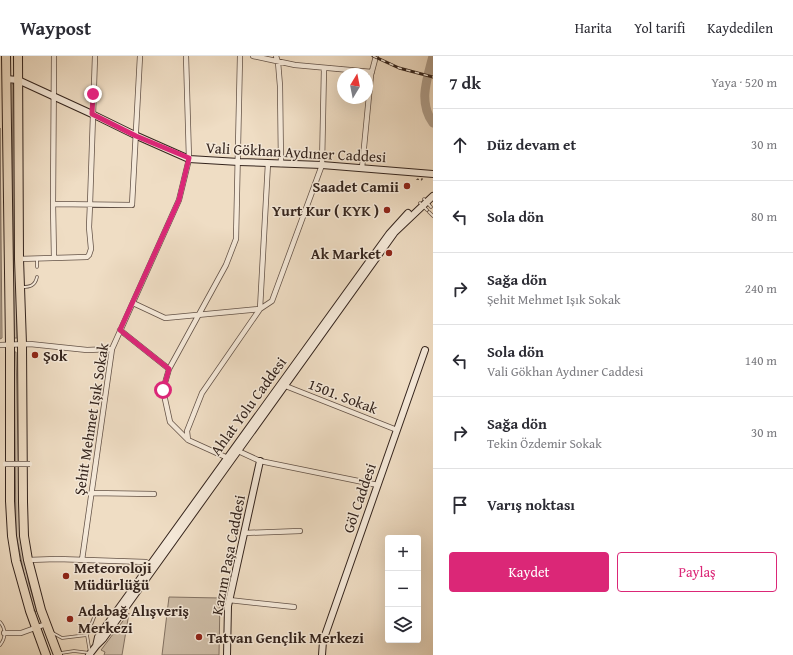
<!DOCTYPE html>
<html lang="tr">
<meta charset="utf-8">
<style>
:root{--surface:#fff;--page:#f2f2f3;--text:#2b2b33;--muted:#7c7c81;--line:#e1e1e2;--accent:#db2777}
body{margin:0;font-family:"Gentium Book Plus",serif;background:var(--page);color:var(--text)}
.controls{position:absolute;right:12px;bottom:12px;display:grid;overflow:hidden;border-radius:4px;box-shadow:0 4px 16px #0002}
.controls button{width:36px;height:36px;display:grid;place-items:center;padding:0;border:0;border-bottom:1px solid var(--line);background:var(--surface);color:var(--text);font:20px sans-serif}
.compass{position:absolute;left:337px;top:12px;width:36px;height:36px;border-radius:50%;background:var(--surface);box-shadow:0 4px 16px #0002;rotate:10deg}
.stop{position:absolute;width:12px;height:12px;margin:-9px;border:3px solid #db2777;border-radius:50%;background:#fff}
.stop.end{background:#db2777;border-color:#fff;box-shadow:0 1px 4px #0008}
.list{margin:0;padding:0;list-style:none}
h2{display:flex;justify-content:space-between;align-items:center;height:52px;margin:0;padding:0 16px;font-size:17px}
h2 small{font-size:13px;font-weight:400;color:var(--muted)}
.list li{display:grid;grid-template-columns:26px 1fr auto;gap:12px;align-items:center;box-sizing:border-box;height:72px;padding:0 16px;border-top:1px solid var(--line)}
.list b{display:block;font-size:15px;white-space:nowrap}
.list p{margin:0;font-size:13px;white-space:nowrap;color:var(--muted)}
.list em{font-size:13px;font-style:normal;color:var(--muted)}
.actions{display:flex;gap:8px;padding:12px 16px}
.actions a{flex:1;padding:9px 0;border:1px solid var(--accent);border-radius:4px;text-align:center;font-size:14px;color:var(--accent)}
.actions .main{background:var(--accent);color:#fff}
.icon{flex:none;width:22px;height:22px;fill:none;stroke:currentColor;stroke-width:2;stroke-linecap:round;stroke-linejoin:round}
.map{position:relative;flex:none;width:433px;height:599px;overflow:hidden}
header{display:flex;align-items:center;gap:24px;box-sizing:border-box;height:56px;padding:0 20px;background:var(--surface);border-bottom:1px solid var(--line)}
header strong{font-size:19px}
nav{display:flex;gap:22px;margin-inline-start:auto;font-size:14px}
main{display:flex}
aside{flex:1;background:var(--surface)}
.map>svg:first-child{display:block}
.green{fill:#cfbea8;stroke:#827162}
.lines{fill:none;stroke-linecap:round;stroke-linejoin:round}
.river{stroke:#af9e8b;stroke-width:9}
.lane-casing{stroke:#635247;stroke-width:3.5}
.street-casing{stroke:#635247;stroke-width:6}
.secondary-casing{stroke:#34241d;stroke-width:8}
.highway-casing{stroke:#34241d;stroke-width:10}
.path{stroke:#34241d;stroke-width:1;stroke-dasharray:3 2;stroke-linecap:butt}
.lane{stroke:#f5e9d9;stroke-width:2}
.street{stroke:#f5e9d9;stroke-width:4.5}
.secondary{stroke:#f5e9d9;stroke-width:6}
.highway{stroke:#efddc4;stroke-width:8}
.rail-casing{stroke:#34241d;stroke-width:3}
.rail{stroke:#f5e9d9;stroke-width:1.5;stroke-dasharray:4.5;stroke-linecap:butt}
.street-bridge-casing{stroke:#635247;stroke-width:6;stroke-linecap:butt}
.street-bridge{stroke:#f5e9d9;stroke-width:4.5}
.route{stroke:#db2777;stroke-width:5}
.poi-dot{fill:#8f2418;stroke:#f5e9d9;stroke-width:1.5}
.labels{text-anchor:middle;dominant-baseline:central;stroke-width:3;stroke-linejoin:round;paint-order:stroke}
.street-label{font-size:15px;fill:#34241d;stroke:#f5e9d9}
.poi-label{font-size:15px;font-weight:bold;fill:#34241d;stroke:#f5e9d9;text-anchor:start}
</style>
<header>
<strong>Waypost</strong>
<nav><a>Harita</a><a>Yol tarifi</a><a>Kaydedilen</a></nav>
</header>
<main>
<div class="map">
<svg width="433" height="599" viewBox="0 0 433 599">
<rect width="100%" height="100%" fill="#efddc4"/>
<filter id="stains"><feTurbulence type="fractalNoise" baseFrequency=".005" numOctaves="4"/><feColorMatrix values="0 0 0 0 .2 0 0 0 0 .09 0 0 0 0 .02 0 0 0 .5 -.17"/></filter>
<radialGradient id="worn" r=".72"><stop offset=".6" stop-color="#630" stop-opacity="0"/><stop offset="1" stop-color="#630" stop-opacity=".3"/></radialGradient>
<path class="green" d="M12 28H14L17 282H14Z
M0 72 2 282 0 283Z
M14 296H16L20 479 29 528 37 555 34 556 26 528 16 478Z
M169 541 220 542 219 599H162Z
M129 557 122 599H104L105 596 101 594Z"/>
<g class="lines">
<path class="river" d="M433 0C427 23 418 46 433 67"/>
<g class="lane-casing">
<path id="lane" d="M424 143 431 151
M420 147 427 154
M429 156 433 160
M37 203V211
M22 231C30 231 35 230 37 221
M0 566C6 573 6 582 0 589
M53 577 62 582 87 579 90 597 74 595 61 597
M87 579 95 559"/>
</g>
<g class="street-casing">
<path id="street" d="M54 0 53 148 54 202
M253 0 295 9 372 16
M276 0 278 6 280 30 281 108
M362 112 371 19 376 0
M53 148 132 149 140 0
M19 203 87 201 89 199 91 193 89 171 90 148 95 0
M133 247 165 262 260 253 268 107
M120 274 169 313
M0 289 30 288 87 294 112 293
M283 329 397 374
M188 384 187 375 202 337 260 253 272 245 322 109 324 12
M236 394 260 405 378 429
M230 403 188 384 170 366 163 334 169 313 226 209 236 183 240 0
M91 437 154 438
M244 477 300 475
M28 504 57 503 146 506 153 510
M82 504 112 293 179 144 189 103 186 0
M229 544 294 551
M4 577H21L46 568"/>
</g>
<g class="secondary-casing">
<path id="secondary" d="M6 23 18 24 92 58 137 80 189 103 239 106 322 109 433 118
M96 590 98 581 389 178 408 157
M89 599 96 590 103 583 395 176 433 140
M227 599 228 550 260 405
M322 599 323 585 425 294"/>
</g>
<g class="highway-casing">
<path id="highway" d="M6 0 10 288V445L12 480 16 505 30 555 46 599
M18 0 19 203 22 288 23 446 24 480 28 504 41 554 58 599"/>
</g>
<path class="path" d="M417 124V123L422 124V122"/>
<use href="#lane" class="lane"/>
<use href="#street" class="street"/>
<use href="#secondary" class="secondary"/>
<use href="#highway" class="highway"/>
<g class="rail-casing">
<path id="rail" d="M373 0 399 12 433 21"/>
</g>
<use href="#rail" class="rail"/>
<g class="street-bridge-casing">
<path id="street-bridge" d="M5 408H30"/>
</g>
<use href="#street-bridge" class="street-bridge"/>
</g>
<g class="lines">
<path class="route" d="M93 38 92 58 136 80 189 102 179 144 120 274 169 313 163 334"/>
</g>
<g class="poi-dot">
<circle cx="407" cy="130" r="4"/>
<circle cx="387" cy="154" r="4"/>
<circle cx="389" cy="197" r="4"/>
<circle cx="35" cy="299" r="4"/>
<circle cx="66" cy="520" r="4"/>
<circle cx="70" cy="563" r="4"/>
<circle cx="199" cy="581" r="4"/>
</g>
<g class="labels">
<g class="street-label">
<text transform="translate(296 96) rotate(3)">Vali Gökhan Aydıner Caddesi</text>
<text transform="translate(343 340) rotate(21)">1501. Sokak</text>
<text transform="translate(248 350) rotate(-54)">Ahlat Yolu Caddesi</text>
<text transform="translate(91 363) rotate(-81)">Şehit Mehmet Işık Sokak</text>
<text transform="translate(359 442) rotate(-71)">Göl Caddesi</text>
<text transform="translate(228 499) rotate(-79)">Kazım Paşa Caddesi</text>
</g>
<g class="poi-label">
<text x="399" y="130" text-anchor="end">Saadet Camii</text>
<text x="379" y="154" text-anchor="end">Yurt Kur ( KYK )</text>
<text x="381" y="197" text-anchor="end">Ak Market</text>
<text x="43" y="299">Şok</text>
<text x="74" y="511">Meteoroloji<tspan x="74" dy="17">Müdürlüğü</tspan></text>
<text x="78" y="554">Adabağ Alışveriş<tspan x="78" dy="17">Merkezi</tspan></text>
<text x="207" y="581">Tatvan Gençlik Merkezi</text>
</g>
</g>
<rect width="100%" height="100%" filter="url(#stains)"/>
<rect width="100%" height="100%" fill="url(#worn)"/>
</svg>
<div class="controls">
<button>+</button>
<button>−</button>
<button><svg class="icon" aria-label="layers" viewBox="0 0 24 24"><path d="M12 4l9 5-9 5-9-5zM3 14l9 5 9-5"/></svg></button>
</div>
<svg class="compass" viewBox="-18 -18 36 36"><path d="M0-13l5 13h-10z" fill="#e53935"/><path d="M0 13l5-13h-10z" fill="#7c7c81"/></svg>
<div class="stop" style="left:163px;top:334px"></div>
<div class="stop end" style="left:93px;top:38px"></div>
</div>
<aside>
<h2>7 dk<small>Yaya · 520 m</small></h2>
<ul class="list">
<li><svg class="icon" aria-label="ahead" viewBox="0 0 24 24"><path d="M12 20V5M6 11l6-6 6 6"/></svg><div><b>Düz devam et</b></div><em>30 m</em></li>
<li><svg class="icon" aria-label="left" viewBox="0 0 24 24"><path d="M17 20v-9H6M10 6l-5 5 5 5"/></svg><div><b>Sola dön</b></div><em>80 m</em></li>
<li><svg class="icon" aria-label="right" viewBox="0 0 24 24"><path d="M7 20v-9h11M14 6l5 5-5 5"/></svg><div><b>Sağa dön</b><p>Şehit Mehmet Işık Sokak</p></div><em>240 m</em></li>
<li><svg class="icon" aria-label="left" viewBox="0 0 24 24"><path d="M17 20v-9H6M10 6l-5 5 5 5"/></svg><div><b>Sola dön</b><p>Vali Gökhan Aydıner Caddesi</p></div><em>140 m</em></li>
<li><svg class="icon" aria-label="right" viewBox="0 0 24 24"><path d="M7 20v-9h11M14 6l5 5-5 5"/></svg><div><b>Sağa dön</b><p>Tekin Özdemir Sokak</p></div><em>30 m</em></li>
<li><svg class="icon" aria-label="arrive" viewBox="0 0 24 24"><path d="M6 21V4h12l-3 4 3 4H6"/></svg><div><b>Varış noktası</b></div></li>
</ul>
<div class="actions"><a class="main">Kaydet</a><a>Paylaş</a></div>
</aside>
</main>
